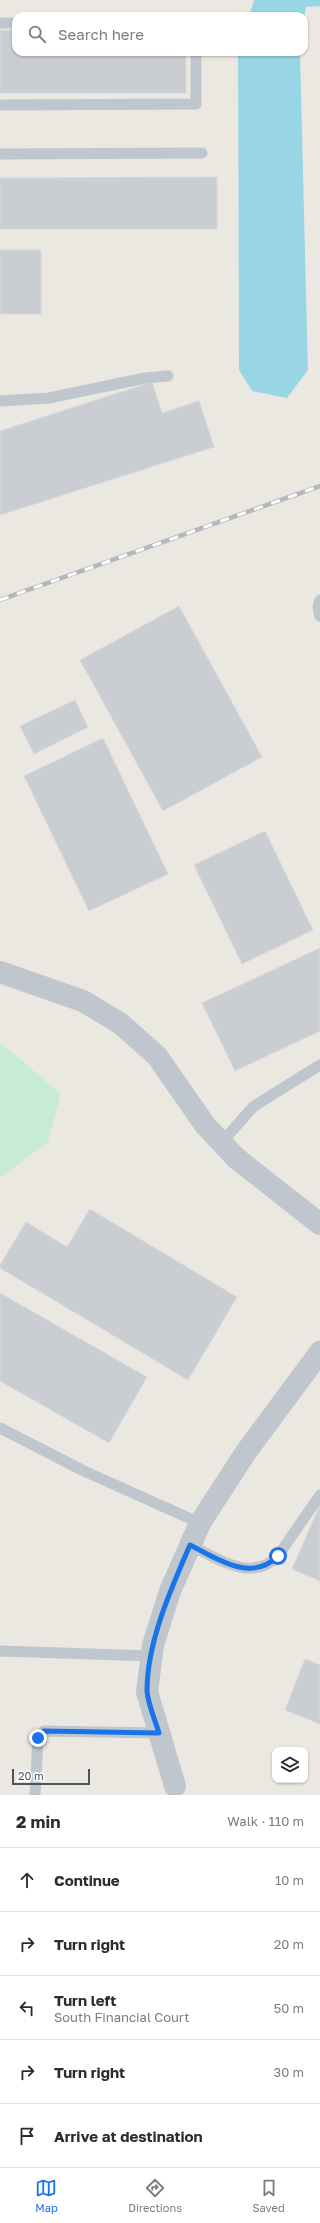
<!DOCTYPE html>
<meta charset="utf-8">
<style>
:root{--surface:#fff;--page:#f2f2f3;--text:#2b2b33;--muted:#7c7c81;--line:#e1e1e2;--accent:#1a73e8}
body{margin:0;font-family:"Golos Text",sans-serif;background:var(--page);color:var(--text)}
.controls{position:absolute;right:12px;bottom:12px;display:grid;overflow:hidden;border-radius:8px;box-shadow:0 1px 3px #0004}
.controls button{width:36px;height:36px;display:grid;place-items:center;padding:0;border:0;border-bottom:1px solid var(--line);background:var(--surface);color:var(--text);font:20px sans-serif}
.scale{position:absolute;left:12px;bottom:10px;width:78px;box-sizing:border-box;padding-left:4px;border:2px solid #4c555e;border-top:0;font-size:11px;line-height:14px;white-space:nowrap;color:#4c555e;-webkit-text-stroke:3px #fff;paint-order:stroke}
.stop{position:absolute;width:12px;height:12px;margin:-9px;border:3px solid #1a73e8;border-radius:50%;background:#fff}
.stop.end{background:#1a73e8;border-color:#fff;box-shadow:0 1px 4px #0008}
.list{margin:0;padding:0;list-style:none}
h2{display:flex;justify-content:space-between;align-items:center;height:52px;margin:0;padding:0 16px;font-size:17px}
h2 small{font-size:13px;font-weight:400;color:var(--muted)}
.list li{display:grid;grid-template-columns:26px 1fr auto;gap:12px;align-items:center;box-sizing:border-box;height:64px;padding:0 16px;border-top:1px solid var(--line)}
.list b{display:block;font-size:15px;white-space:nowrap}
.list p{margin:0;font-size:13px;white-space:nowrap;color:var(--muted)}
.list em{font-size:13px;font-style:normal;color:var(--muted)}
.icon{flex:none;width:22px;height:22px;fill:none;stroke:currentColor;stroke-width:2;stroke-linecap:round;stroke-linejoin:round}
.map{position:relative;flex:none;width:320px;height:1795px;overflow:hidden}
.search{position:absolute;background:var(--surface);box-shadow:0 1px 3px #0004;left:12px;right:12px;top:12px;height:44px;display:flex;align-items:center;gap:10px;box-sizing:border-box;padding:0 14px;border-radius:12px;color:var(--muted);font-size:15px}
.sheet{height:372px;background:var(--surface)}
nav{display:flex;justify-content:space-around;align-items:center;box-sizing:border-box;height:56px;border-top:1px solid var(--line);background:var(--surface);font-size:11px;color:var(--muted)}
nav a{display:grid;justify-items:center;gap:2px}
nav .on{color:var(--accent)}
.map>svg:first-child{display:block}
.commercial{fill:#eae8e0;fill-rule:evenodd}
.green{fill:#c6ecd5}
.water{fill:#98d5e5}
.building{fill:#cacdd1;stroke:#d7d9dd}
.lines{fill:none;stroke-linecap:round;stroke-linejoin:round}
.service{stroke:#c0c6cd;stroke-width:11}
.minor{stroke:#c0c6cd;stroke-width:22}
.rail-casing{stroke:#b5b7bc;stroke-width:4.5}
.rail{stroke:#fff;stroke-width:3;stroke-dasharray:9;stroke-linecap:butt}
.route{stroke:#1a73e8;stroke-width:5}
</style>
<div class="map">
<svg width="320" height="1795" viewBox="0 0 320 1795">
<rect width="100%" height="100%" fill="#f4f2f2"/>
<path class="commercial" d="M0 0H254L249 16H16V52H238L239 370H308L300 52H304V19L306 6H320V1795H0V1178L48 1142 61 1094 0 1042ZM275 1750H305V1780H275Z"/>
<path class="green" d="M0 1042 61 1094 48 1142 0 1178Z"/>
<path class="water" d="M254 0H320V6L306 7 304 19V16H249Z
M238 52H300L308 370 287 398 252 391 239 370Z"/>
<path class="building" d="M0 30H16V52H186V93H0Z
M217 177V229H0V178Z
M0 250H41V314H0Z
M152 382 162 413 199 401 214 447 0 515V431Z
M179 606 262 757 163 811 80 660Z
M75 700 88 727 34 754 20 726Z
M103 738 168 874 89 911 24 776Z
M265 831 313 930 242 964 194 865Z
M320 948V1031L235 1071 202 1003Z
M90 1209 237 1297 188 1380 0 1268V1265L26 1222 67 1247Z
M0 1293 147 1377 109 1443 0 1381Z
M320 1505V1581L292 1569Z
M305 1659 320 1665V1724L285 1710Z"/>
<g class="lines">
<path class="service" d="M0 23H16
M0 105 196 104V52
M0 154 202 153
M0 401 49 398 145 378 168 376
M320 600 318 607 320 616
M221 1143 254 1106 320 1065
M0 1428 84 1471 200 1523
M190 1545C218 1559 251 1583 278 1556L320 1495
M0 1651 152 1656
M35 1795 38 1738 44 1731 159 1733"/>
<path class="minor" d="M0 972 83 1001 121 1024 157 1056 205 1125 236 1158 320 1224
M175 1786 147 1692 153 1645 170 1591 200 1523 246 1452 320 1352"/>
<g class="rail-casing">
<path id="rail" d="M0 600 320 486"/>
</g>
<use href="#rail" class="rail"/>
</g>
<g class="lines">
<path class="route" d="M38 1738 44 1731 159 1733C155 1720 148 1704 147 1691 147 1642 171 1589 190 1545 218 1559 251 1583 278 1556"/>
</g>
</svg>
<div class="controls">
<button><svg class="icon" aria-label="layers" viewBox="0 0 24 24"><path d="M12 4l9 5-9 5-9-5zM3 14l9 5 9-5"/></svg></button>
</div>
<div class="scale">20 m</div>
<div class="stop" style="left:278px;top:1556px"></div>
<div class="stop end" style="left:38px;top:1738px"></div>
<div class="search"><svg class="icon" aria-label="search" viewBox="0 0 24 24"><circle cx="10" cy="10" r="6"/><path d="M15 15l6 6"/></svg>Search here</div>
</div>
<section class="sheet">
<h2>2 min<small>Walk · 110 m</small></h2>
<ul class="list">
<li><svg class="icon" aria-label="ahead" viewBox="0 0 24 24"><path d="M12 20V5M6 11l6-6 6 6"/></svg><div><b>Continue</b></div><em>10 m</em></li>
<li><svg class="icon" aria-label="right" viewBox="0 0 24 24"><path d="M7 20v-9h11M14 6l5 5-5 5"/></svg><div><b>Turn right</b></div><em>20 m</em></li>
<li><svg class="icon" aria-label="left" viewBox="0 0 24 24"><path d="M17 20v-9H6M10 6l-5 5 5 5"/></svg><div><b>Turn left</b><p>South Financial Court</p></div><em>50 m</em></li>
<li><svg class="icon" aria-label="right" viewBox="0 0 24 24"><path d="M7 20v-9h11M14 6l5 5-5 5"/></svg><div><b>Turn right</b></div><em>30 m</em></li>
<li><svg class="icon" aria-label="arrive" viewBox="0 0 24 24"><path d="M6 21V4h12l-3 4 3 4H6"/></svg><div><b>Arrive at destination</b></div></li>
</ul>
</section>
<nav>
<a class="on"><svg class="icon" aria-label="map" viewBox="0 0 24 24"><path d="M3 6l6-2 6 2 6-2v14l-6 2-6-2-6 2zM9 4v14M15 6v14"/></svg>Map</a>
<a><svg class="icon" aria-label="directions" viewBox="0 0 24 24"><path d="M12 3l9 9-9 9-9-9zM9 14v-3h6M13 9l2 2-2 2"/></svg>Directions</a>
<a><svg class="icon" aria-label="saved" viewBox="0 0 24 24"><path d="M7 4h10v16l-5-4-5 4z"/></svg>Saved</a>
</nav>
